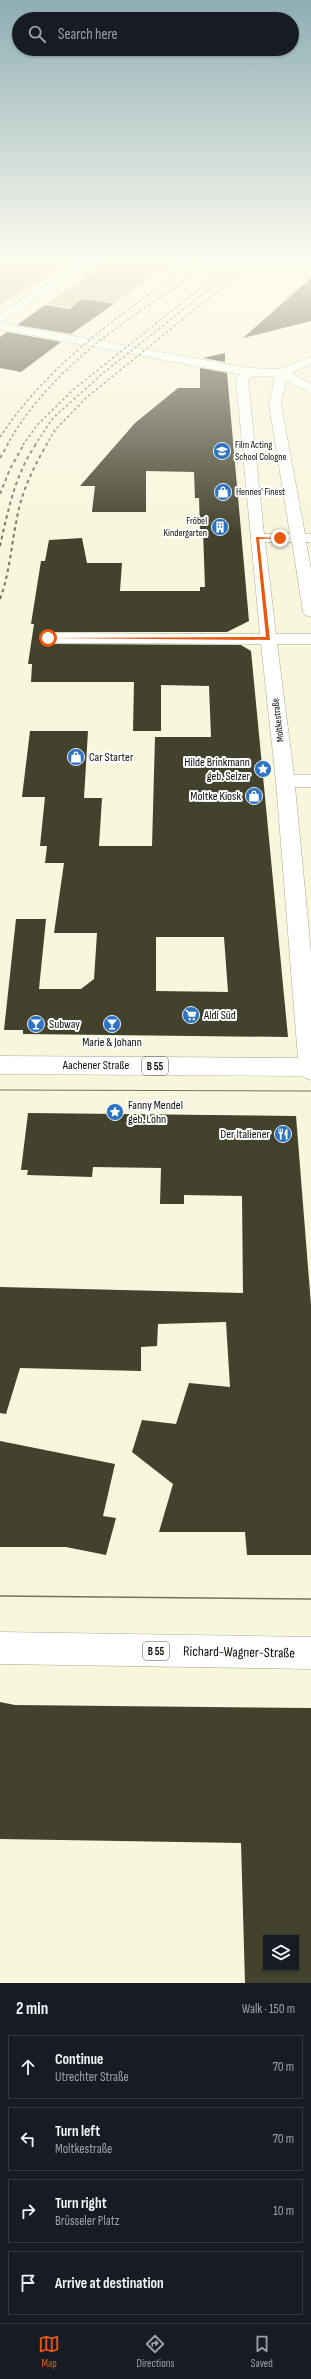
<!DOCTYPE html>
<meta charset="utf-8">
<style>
:root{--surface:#171b24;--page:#20242c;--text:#f1f3f6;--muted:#9ea1a6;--line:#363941;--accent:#ea580c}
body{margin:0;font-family:"Sofia Sans Condensed",sans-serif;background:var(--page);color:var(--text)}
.controls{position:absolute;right:12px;bottom:12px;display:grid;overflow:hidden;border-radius:0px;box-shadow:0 1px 3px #0004}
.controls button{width:36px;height:36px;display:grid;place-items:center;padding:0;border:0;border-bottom:1px solid var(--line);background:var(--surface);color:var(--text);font:20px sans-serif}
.stop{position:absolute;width:12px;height:12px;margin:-9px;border:3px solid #ea580c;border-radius:50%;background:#fff}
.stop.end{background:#ea580c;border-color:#fff;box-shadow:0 1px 4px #0008}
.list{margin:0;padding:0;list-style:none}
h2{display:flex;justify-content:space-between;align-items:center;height:52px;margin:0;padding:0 16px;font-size:17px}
h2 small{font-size:13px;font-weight:400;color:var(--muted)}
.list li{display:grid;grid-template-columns:26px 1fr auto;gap:12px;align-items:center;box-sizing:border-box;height:64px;margin:0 8px 8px;padding:0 8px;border:1px solid var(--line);border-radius:0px}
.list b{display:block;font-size:15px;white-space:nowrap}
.list p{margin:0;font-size:13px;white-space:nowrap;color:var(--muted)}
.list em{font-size:13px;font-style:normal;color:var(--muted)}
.icon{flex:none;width:22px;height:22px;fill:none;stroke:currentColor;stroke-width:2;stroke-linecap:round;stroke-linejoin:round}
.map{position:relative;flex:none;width:311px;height:1983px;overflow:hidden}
.search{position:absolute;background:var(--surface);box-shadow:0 1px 3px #0004;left:12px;right:12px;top:12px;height:44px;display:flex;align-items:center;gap:10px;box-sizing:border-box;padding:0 14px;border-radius:22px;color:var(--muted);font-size:15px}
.sheet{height:340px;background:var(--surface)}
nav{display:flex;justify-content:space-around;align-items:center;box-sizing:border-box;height:56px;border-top:1px solid var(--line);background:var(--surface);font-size:11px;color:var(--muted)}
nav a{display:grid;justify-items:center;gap:2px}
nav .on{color:var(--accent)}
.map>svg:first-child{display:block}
.green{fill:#cac68c}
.building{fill:#43422d;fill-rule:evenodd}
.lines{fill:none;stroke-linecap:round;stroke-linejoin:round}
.minor-casing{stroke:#aba991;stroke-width:1}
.major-casing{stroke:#aba991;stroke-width:1}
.minor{fill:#fff;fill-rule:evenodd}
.major{fill:#fff;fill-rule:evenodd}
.tram-far1{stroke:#757464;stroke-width:1}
.tram{stroke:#757464;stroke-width:1.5}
.rail-far1{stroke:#757464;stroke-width:1.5;stroke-dasharray:2.5 2.5;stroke-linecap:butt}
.rail{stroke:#757464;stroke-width:2;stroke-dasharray:3.5 3.5;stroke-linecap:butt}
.route{fill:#ea580c}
.labels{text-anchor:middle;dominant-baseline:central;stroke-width:4;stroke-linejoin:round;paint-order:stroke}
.far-poi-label{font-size:10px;fill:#0d0c05;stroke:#fff;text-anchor:start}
.far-street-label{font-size:10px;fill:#0d0c05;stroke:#fff}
.shield{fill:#fff;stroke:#565550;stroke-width:1}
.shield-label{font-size:11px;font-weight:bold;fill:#0d0c05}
.poi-label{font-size:12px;fill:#0d0c05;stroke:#fff;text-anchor:start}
.street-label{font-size:12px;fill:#0d0c05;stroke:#fff}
.near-street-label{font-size:14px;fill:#0d0c05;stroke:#fff}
</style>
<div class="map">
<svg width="311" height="1983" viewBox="0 0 311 1983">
<rect width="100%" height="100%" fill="#f8f6dc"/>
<path class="green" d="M0 258H75L0 305Z
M114 258H159L174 261 101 312 47 304Z"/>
<path class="building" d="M311 278V321L243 338Z
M82 299 114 304 71 334 17 325 45 305 70 309Z
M7 332 61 342 21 372 0 368V337Z
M225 353V362L203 358Z
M200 368 227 373 249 621 227 632H48L41 634 39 639 48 644 241 645 251 651 288 1037 23 1034V1030H4L16 919H46L39 989H81L94 979 97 933H54L64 863H45L47 846H40L45 797H22L30 731H88L84 798H102L99 846H152L155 737H211L209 686 161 685V731H133L134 682H31L32 664H28L34 624H31L41 561H45L49 540 82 538 87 563H122L120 591H200V587H205L203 530H200L199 498H195L194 472 146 471V512H92L95 486H80L135 423 178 388H200ZM156 937H224L228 992 156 991Z
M28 1113 296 1116 311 1305V1555H247L245 1532H159L173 1484 132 1452 142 1420 176 1424 189 1383 230 1387 226 1322 158 1324 157 1346 141 1347V1371L20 1368 6 1414 0 1413V1287L243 1293 242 1196 184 1195V1204H160L161 1168 93 1167 92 1177 27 1175 28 1170H21Z
M0 1441 115 1464 103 1516 116 1518 106 1555 66 1547H0Z
M0 1702 15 1705 311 1708V1983H245L241 1843 0 1839ZM266 1938H296V1968H266Z"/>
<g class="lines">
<g class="minor-casing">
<path id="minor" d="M87 258H98L0 322V314Z
M249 368 255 372 248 380 264 534H290L269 405 276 373 278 370H286L311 384V393L286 380 281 405 305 534H311V542H306L311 569V617L305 615 303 612 292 542H265L276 634H311V644H277L294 775H311V787H295L311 952V1080L303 1077 299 1071 276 781 261 644 48 643 42 641 40 638 42 635 48 633 260 634 236 379 245 370Z"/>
</g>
<g class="major-casing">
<path id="major" d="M0 323 249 368 280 369 311 357V364L282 377 249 376 0 329Z
M0 1056 311 1058V1076L0 1074Z
M0 1632 311 1637V1669L0 1664Z"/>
</g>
<use href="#minor" class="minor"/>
<use href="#major" class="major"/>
<path class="tram-far1" d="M0 1090 311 1091"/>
<path class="tram" d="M0 1596 311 1599"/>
<path class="rail-far1" d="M0 437C52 359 125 312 199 258
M7 445C55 360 141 310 220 258
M23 445 37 425 74 389 228 266
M35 445 53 418 102 374 248 258
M46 445 55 430 86 398 258 258"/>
<path class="rail" d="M0 458 8 444
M0 494 10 469 24 444
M0 546C8 510 15 475 36 444
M0 599C10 572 11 546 17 518 21 493 34 466 47 444"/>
</g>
<linearGradient id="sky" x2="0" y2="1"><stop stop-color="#8eadb3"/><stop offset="0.48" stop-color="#fcfbef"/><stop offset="1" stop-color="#fcfbef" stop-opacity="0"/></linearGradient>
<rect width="311" height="535" fill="url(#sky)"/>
<path class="route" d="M256 537 282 538 259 539 270 640 46 638 266 637Z"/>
<defs>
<g id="university-disc" transform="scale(0.9)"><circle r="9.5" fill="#2c73c4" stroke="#fff"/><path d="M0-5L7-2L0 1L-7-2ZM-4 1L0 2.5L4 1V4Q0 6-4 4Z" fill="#fff"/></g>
<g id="shop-disc" transform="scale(0.9)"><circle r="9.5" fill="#2c73c4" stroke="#fff"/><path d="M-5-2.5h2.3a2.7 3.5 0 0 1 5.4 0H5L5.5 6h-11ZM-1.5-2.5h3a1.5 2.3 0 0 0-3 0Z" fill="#fff"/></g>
<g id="building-disc" transform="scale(0.9)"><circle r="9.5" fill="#2c73c4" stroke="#fff"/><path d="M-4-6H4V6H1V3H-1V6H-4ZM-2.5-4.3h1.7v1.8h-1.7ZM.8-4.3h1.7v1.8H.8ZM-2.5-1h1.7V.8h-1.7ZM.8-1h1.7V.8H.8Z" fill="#fff"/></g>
<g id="sight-disc" transform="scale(0.9)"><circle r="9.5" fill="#2c73c4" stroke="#fff"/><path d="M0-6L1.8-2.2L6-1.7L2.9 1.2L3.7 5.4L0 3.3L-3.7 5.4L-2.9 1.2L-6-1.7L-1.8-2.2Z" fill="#fff"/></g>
<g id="supermarket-disc" transform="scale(0.9)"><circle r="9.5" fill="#2c73c4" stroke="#fff"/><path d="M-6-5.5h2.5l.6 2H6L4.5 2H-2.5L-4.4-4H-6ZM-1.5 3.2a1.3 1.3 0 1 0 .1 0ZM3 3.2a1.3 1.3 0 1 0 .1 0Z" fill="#fff"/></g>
<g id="bar-disc" transform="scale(0.9)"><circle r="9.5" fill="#2c73c4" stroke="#fff"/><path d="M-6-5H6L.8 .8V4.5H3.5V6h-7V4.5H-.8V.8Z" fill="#fff"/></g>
<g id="restaurant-disc" transform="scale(0.9)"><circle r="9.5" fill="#2c73c4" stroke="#fff"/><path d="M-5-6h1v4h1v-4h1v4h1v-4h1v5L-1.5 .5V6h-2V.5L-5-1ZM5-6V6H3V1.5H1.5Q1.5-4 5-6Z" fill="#fff"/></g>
</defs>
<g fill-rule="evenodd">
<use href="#university-disc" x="222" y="451"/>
<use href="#shop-disc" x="223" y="492"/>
<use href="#building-disc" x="220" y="527"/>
<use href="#shop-disc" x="76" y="757"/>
<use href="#sight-disc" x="263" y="769"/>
<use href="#shop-disc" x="254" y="796"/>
<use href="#supermarket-disc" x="191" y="1015"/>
<use href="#bar-disc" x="36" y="1024"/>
<use href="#bar-disc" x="112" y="1024"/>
<use href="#sight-disc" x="115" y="1112"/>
<use href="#restaurant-disc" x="283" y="1134"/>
</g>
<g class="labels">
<g class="far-poi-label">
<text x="235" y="445">Film Acting<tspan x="235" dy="12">School Cologne</tspan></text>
<text x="236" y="492">Hennes' Finest</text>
<text x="207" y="521" text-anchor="end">Fröbel<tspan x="207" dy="12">Kindergarten</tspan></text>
</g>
<g class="far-street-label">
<text transform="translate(278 720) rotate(-97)">Moltkestraße</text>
</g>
<g class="shield">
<rect x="142" y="1057" width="26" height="18" rx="3"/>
<rect x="143" y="1642" width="26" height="18" rx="3"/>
</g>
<g class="shield-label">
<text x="155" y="1066">B 55</text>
<text x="156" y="1651">B 55</text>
</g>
<g class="poi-label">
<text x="89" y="757">Car Starter</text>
<text x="250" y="762" text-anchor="end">Hilde Brinkmann<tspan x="250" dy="14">geb. Selzer</tspan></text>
<text x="241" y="796" text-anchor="end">Moltke Kiosk</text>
<text x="204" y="1015">Aldi Süd</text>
<text x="49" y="1024">Subway</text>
<text x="112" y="1042" text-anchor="middle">Marie &amp; Johann</text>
<text x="128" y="1105">Fanny Mendel<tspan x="128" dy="14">geb. Lohn</tspan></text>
<text x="270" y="1134" text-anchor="end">Der Italiener</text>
</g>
<g class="street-label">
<text x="96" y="1065">Aachener Straße</text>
</g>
<g class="near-street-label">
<text transform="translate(239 1652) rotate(1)">Richard-Wagner-Straße</text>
</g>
</g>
</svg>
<div class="controls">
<button><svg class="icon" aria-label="layers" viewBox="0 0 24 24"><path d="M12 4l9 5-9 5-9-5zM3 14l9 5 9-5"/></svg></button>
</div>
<div class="stop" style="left:48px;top:638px"></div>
<div class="stop end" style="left:280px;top:538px"></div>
<div class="search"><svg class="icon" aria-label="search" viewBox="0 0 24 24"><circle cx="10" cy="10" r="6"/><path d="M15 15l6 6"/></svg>Search here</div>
</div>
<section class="sheet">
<h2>2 min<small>Walk · 150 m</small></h2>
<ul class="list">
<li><svg class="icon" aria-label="ahead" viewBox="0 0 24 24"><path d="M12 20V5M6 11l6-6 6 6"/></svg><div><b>Continue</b><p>Utrechter Straße</p></div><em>70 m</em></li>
<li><svg class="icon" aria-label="left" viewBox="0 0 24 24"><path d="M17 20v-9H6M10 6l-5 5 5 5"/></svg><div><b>Turn left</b><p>Moltkestraße</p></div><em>70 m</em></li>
<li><svg class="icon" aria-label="right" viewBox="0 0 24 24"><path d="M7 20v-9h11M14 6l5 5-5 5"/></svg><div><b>Turn right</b><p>Brüsseler Platz</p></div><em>10 m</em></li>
<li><svg class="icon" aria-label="arrive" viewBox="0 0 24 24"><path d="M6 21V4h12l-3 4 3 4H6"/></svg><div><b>Arrive at destination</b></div></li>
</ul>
</section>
<nav>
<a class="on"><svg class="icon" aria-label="map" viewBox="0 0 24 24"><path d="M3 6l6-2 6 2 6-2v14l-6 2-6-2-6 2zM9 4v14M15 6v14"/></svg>Map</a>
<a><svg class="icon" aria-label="directions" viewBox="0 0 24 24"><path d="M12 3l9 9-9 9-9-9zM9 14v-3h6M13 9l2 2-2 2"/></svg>Directions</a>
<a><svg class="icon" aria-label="saved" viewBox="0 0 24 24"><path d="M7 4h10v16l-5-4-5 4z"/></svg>Saved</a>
</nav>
